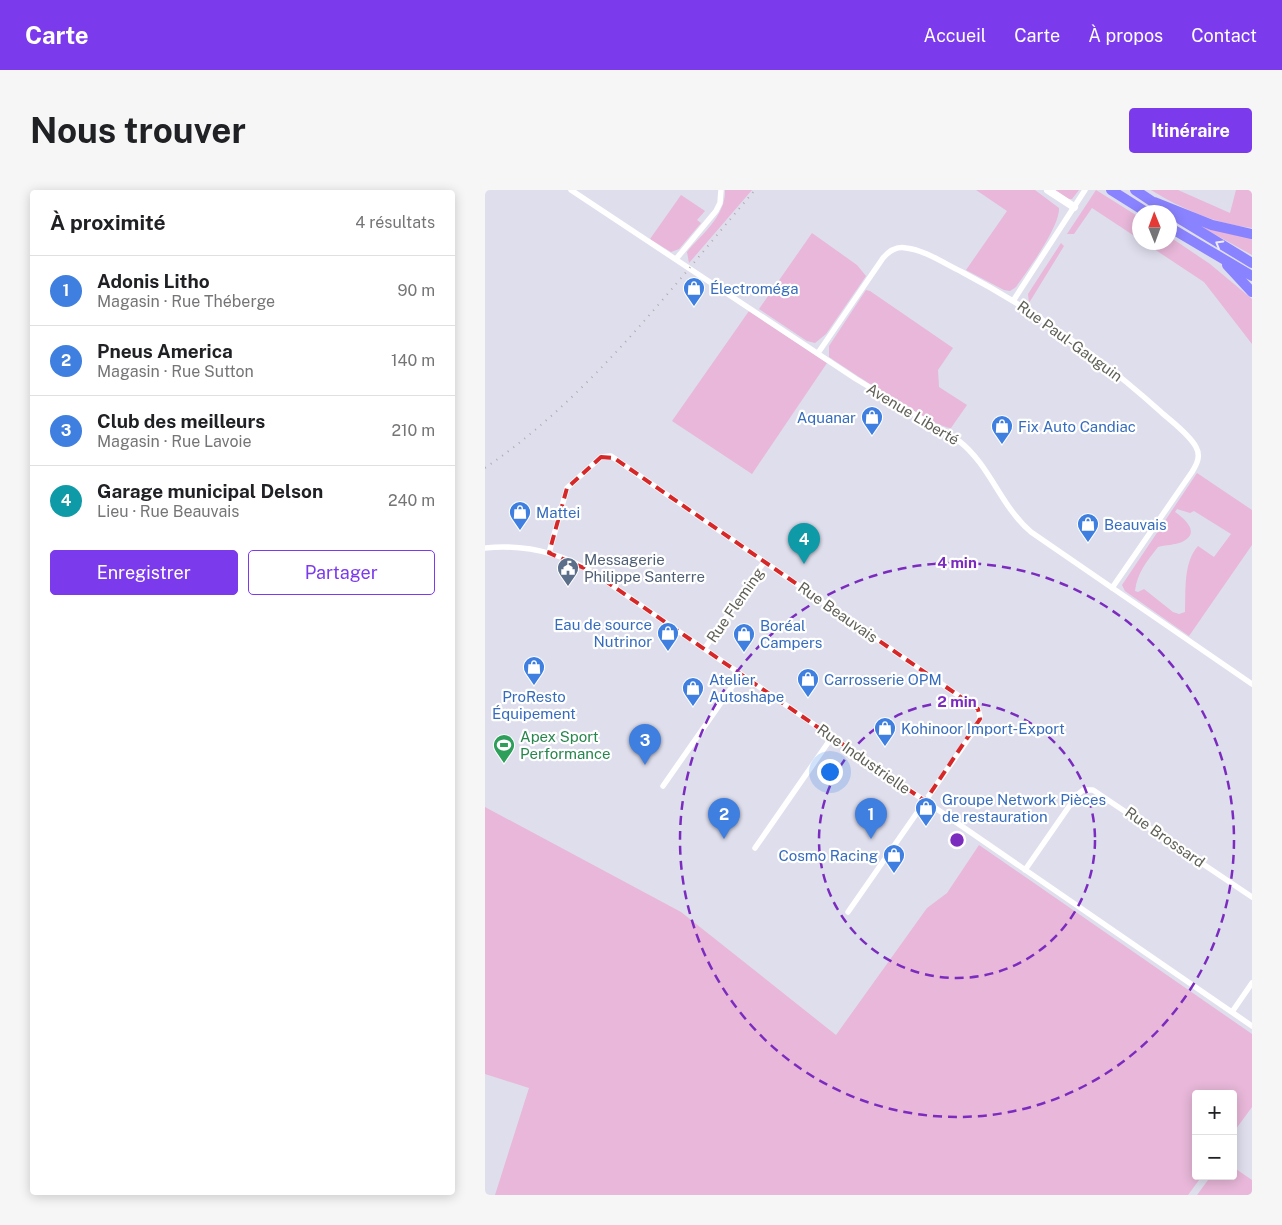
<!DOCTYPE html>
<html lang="fr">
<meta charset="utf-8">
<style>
:root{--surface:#fff;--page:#f6f6f6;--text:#202124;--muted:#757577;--line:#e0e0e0;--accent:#7c3aed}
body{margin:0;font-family:"Public Sans",sans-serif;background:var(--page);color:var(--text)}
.controls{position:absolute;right:15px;bottom:15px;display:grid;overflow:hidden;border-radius:5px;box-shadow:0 2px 12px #0003}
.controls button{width:45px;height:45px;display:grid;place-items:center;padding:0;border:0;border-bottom:1px solid var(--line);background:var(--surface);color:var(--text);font:25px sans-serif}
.compass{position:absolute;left:647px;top:15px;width:45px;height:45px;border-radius:50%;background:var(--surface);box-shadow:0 2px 12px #0003;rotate:359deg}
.you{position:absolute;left:344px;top:581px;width:18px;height:18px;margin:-12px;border:4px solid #fff;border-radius:50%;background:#1a73e8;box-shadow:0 0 0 8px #1a73e833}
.badge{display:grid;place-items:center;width:32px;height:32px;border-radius:50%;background:var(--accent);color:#fff;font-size:16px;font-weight:700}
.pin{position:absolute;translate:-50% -41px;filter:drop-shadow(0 1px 2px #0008)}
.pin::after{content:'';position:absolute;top:26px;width:18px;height:15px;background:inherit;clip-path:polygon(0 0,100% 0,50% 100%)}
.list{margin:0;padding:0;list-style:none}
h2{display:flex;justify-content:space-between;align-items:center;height:65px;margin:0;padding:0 20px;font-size:21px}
h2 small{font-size:16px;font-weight:400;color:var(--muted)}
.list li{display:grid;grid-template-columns:32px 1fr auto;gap:15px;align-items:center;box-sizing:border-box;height:70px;padding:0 20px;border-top:1px solid var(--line)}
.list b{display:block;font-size:19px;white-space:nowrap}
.list p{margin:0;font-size:16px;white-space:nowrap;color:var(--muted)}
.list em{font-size:16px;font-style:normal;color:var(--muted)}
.actions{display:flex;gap:10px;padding:15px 20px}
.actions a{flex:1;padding:11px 0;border:1px solid var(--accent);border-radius:5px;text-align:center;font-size:18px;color:var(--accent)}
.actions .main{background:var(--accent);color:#fff}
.map{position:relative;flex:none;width:767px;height:1005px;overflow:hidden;border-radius:5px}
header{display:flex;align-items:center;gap:30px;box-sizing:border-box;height:70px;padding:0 25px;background:var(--accent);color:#fff}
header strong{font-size:24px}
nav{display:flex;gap:28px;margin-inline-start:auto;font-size:18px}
.intro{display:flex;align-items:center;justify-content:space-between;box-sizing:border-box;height:120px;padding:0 30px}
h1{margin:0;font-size:35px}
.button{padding:12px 22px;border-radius:5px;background:var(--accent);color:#fff;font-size:18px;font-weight:700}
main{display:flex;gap:30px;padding:0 30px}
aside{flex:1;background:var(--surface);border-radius:5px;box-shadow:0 2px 12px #0003}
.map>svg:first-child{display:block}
.green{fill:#e8b7d9;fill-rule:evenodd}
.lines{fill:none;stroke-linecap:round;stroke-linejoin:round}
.street{stroke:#fff;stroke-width:5.5}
.secondary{stroke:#fff;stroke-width:8}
.highway{stroke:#8a83ff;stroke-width:10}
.rail{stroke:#adacab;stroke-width:2;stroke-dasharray:1 6;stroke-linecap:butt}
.oneway{stroke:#edecff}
.marked{fill:none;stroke:#d62828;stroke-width:4;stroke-dasharray:10 6;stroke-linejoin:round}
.ring{fill:none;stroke:#7b2cbf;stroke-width:2.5;stroke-dasharray:9 6}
.labels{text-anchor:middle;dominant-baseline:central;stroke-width:4.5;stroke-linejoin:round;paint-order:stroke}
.shop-label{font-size:15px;fill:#366cbe;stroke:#fff;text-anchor:start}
.street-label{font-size:15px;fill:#616058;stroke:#fff}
.service-label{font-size:15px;fill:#4e5e75;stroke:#fff;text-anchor:start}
.leisure-label{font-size:15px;fill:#27864d;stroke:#fff;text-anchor:start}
.centre{fill:#7b2cbf;stroke:#fff;stroke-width:2.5}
.ring-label{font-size:15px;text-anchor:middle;font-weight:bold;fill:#7b2cbf;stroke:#fff;stroke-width:4.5;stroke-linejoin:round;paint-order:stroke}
</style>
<header>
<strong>Carte</strong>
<nav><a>Accueil</a><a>Carte</a><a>À propos</a><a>Contact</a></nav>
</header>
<div class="intro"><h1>Nous trouver</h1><a class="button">Itinéraire</a></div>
<main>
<aside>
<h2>À proximité<small>4 résultats</small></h2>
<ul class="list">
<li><span class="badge" style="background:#3f7fe0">1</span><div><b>Adonis Litho</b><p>Magasin · Rue Théberge</p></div><em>90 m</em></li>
<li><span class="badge" style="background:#3f7fe0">2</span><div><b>Pneus America</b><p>Magasin · Rue Sutton</p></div><em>140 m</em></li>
<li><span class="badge" style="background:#3f7fe0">3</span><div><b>Club des meilleurs</b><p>Magasin · Rue Lavoie</p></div><em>210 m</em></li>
<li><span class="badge" style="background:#0f9aa8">4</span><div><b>Garage municipal Delson</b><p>Lieu · Rue Beauvais</p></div><em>240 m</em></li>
</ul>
<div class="actions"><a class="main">Enregistrer</a><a>Partager</a></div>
</aside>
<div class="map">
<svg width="767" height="1005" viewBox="0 0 767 1005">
<rect width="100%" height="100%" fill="#dfdeed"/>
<path class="green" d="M240 0H267L204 73 202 62C217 44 241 26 240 0Z
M491 0H550L574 18C575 37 542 81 531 97L525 101 519 100 481 80 522 21Z
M568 0H594L587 9H584Z
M611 0 654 27V49L607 18 589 44H582Z
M666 0H693L745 23 751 0H767V38C731 34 697 19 666 0Z
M196 5 220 21 212 30 216 33 194 59 186 62 165 49Z
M714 33 767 47V65L713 35Z
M327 43 372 75 381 86 341 144 330 153 322 151 274 119Z
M685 47 725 74 767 109V154L719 92 660 53 684 52Z
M576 53 579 56 544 113 543 104Z
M381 100 385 101 468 158 453 180 454 197 482 215 466 238C448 237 364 180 344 167V156Z
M264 121 342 173 267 284 187 231Z
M712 283 767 320V355L704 446 640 401 637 395ZM692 319 705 323 709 321 746 344 729 367 713 356C698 373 701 401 700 422L694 424 688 422 659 399 653 402 650 401C652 383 662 371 673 357 680 355 690 355 697 352 716 343 700 329 690 322Z
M0 617 196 722 351 845 442 718 462 703 494 655 767 844V917L748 943V904H711V986H717L703 1005H10L44 898 0 884Z
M748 977 767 990V1005H712L726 986H748Z"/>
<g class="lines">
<path class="street" d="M86 0 371 189 474 251C505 275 516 317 546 342L767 494
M191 69 231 21 235 13 236 0
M528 111 600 0
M333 163 398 68C404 61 411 56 421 58 440 60 460 74 477 82 549 120 615 167 676 222 687 232 704 244 711 257 716 266 712 274 707 282L627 398
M0 358C38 354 76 363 109 383L767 836
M64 363 82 298 116 267 126 266 493 519 495 526 493 535 363 722
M220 458 279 372
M178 596 256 484
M270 658 347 547
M540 680 592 605 598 600H608L767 707
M747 822 767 793"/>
<path class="secondary" d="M563 0 589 17"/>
<path class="highway" d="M626 0 661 22
M650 0 674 16
M669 12 727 35 767 44
M685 23 767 73
M684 37 767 86
M742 75 767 102"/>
<path class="rail" d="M0 278C107 205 186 98 270 0"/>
</g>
<defs><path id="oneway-chevron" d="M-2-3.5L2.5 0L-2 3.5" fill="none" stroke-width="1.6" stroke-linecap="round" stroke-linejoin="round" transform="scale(1.25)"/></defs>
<use class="oneway" href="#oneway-chevron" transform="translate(734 54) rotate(-150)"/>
<path class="marked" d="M116 267 129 268 493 519 495 529 440 611 106 381 64 363 82 298Z"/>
<g class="ring">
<circle cx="472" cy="650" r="138"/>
<circle cx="472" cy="650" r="277"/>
</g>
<defs>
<g id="shop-pin" transform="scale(1.125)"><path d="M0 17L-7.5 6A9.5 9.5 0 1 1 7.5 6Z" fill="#3f7fe0" stroke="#fff"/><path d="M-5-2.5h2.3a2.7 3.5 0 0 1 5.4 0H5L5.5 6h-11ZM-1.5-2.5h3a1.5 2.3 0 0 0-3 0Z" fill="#fff"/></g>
<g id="civic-pin" transform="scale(1.125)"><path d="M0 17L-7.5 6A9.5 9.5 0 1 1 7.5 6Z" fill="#5c6f8a" stroke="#fff"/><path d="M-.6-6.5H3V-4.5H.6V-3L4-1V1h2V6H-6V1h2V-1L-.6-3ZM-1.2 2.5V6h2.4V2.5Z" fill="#fff"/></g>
<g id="stadium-pin" transform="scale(1.125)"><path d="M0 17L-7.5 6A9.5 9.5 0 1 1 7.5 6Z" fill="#2e9e5b" stroke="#fff"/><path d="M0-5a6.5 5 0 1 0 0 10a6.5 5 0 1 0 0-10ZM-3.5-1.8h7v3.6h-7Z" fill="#fff"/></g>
</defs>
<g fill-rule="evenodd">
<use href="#shop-pin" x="209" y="98"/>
<use href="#shop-pin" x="387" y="227"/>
<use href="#shop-pin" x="517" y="236"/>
<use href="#shop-pin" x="35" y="322"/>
<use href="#shop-pin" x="603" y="334"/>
<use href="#civic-pin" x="83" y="378"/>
<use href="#shop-pin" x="183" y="443"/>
<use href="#shop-pin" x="259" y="444"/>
<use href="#shop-pin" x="49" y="477"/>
<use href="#shop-pin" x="323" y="489"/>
<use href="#shop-pin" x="208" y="498"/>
<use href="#shop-pin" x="400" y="538"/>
<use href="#stadium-pin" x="19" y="555"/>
<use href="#shop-pin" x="441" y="618"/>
<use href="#shop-pin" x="409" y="665"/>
</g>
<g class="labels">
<g class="shop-label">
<text x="225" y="98">Électroméga</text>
<text x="371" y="227" text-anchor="end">Aquanar</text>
<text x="533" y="236">Fix Auto Candiac</text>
<text x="51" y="322">Mattei</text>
<text x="619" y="334">Beauvais</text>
<text x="167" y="434" text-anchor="end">Eau de source<tspan x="167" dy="17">Nutrinor</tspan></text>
<text x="275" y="435">Boréal<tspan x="275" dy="17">Campers</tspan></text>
<text x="224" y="489">Atelier<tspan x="224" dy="17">Autoshape</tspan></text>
<text x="339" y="489">Carrosserie OPM</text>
<text x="49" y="506" text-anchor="middle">ProResto<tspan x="49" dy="17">Équipement</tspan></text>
<text x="416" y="538">Kohinoor Import-Export</text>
<text x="457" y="609">Groupe Network Pièces<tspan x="457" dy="17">de restauration</tspan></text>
<text x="393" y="665" text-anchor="end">Cosmo Racing</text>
</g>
<g class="street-label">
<text transform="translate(585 151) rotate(36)">Rue Paul-Gauguin</text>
<text transform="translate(428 224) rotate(31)">Avenue Liberté</text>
<text transform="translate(250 415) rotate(-55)">Rue Fleming</text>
<text transform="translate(353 422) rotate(35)">Rue Beauvais</text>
<text transform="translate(379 569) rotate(35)">Rue Industrielle</text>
<text transform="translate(680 647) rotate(35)">Rue Brossard</text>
</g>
<g class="service-label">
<text x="99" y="369">Messagerie<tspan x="99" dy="17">Philippe Santerre</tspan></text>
</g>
<g class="leisure-label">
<text x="35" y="546">Apex Sport<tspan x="35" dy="17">Performance</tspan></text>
</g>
</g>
<circle cx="472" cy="650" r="8" class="centre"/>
<g class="ring-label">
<text x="472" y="378">4 min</text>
<text x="472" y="517">2 min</text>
</g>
</svg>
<div class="controls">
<button>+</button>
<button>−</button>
</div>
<svg class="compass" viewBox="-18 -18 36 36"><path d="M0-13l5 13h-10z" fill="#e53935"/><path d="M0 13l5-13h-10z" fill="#757577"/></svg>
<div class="you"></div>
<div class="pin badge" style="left:386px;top:649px;background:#3f7fe0">1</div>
<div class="pin badge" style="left:239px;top:649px;background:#3f7fe0">2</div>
<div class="pin badge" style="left:160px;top:575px;background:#3f7fe0">3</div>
<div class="pin badge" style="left:319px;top:374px;background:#0f9aa8">4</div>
</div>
</main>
